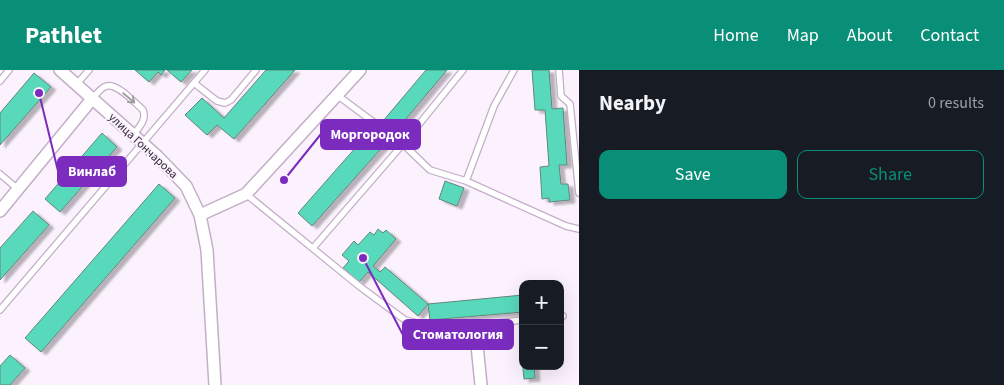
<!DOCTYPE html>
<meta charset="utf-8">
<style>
:root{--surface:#171b24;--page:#20242c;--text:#f1f3f6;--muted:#9ea1a6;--line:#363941;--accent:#098f77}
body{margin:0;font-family:"Source Sans 3",sans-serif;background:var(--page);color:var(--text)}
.controls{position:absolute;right:15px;bottom:15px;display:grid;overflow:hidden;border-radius:10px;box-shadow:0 5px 20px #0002}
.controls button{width:45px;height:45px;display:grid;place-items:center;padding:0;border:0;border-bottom:1px solid var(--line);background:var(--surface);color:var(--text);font:25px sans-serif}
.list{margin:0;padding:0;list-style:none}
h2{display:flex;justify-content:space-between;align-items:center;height:65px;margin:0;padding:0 20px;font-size:21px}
h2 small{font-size:16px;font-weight:400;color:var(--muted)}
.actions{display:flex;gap:10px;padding:15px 20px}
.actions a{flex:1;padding:11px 0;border:1px solid var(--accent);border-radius:10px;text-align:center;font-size:18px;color:var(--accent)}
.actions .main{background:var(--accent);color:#fff}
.map{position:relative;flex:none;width:579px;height:315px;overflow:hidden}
header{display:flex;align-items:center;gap:30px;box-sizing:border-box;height:70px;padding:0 25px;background:var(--accent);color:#fff}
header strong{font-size:24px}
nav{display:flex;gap:28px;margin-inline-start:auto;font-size:18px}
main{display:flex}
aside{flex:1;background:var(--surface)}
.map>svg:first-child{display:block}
.building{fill:#58d9bc;stroke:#63867c;filter:url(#shadow)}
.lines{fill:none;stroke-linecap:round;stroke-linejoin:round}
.lane-casing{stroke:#c3aec8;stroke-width:8}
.street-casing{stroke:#c3aec8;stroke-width:14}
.lane{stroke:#fff;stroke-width:5.5}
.street{stroke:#fff;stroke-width:11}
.oneway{stroke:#a19ea2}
.labels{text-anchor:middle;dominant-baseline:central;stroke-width:4;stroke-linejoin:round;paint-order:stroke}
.street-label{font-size:12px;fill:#2f2731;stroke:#fbf2fd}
.leader{fill:none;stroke:#7b2cbf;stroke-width:2}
.callout-dot{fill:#7b2cbf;stroke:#fbf2fd;stroke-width:2}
.callout{fill:#7b2cbf;stroke:#7b2cbf;stroke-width:2}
.callout-label{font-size:14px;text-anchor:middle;font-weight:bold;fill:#fff}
</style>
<header>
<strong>Pathlet</strong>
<nav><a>Home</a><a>Map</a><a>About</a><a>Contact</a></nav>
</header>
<main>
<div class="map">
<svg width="579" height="315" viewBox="0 0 579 315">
<defs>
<filter id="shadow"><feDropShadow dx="5" dy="3" stdDeviation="1" flood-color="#0004"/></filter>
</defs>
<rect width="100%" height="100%" fill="#fbf2fd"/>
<path class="building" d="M135 0H165L161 5 158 2 149 12Z
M167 0H192L181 12Z
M266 0H295L234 69 217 55 207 65 185 45 202 28 224 48Z
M426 0H447L395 62 383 51Z
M532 0H549L552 39 563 38 567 95H559L561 114H568L570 130 549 132V128L542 129 540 97 549 96 545 40H535Z
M34 3 51 17 0 75V43Z
M372 59 387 72 312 156 298 143Z
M102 63 117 77 60 142 45 129Z
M445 111 464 118 457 136 439 129Z
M159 114 175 128 41 282 25 268Z
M33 141 49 155 0 210V178Z
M378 159 383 163 386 160 396 169 373 196 380 202 385 197 428 234 418 246 368 202 359 212 343 198 349 191 342 185 354 171 358 175 370 162 374 165Z
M523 225V242L430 250 428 234Z
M10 285 25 298 10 315H0V296Z
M522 289 523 296H534L535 308 524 309Z"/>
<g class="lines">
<g class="lane-casing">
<path id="lane" d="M559 0 561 26 570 34 579 123
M0 11 9 0
M194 13 217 31 225 33 231 30 256 0
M76 15 89 0
M337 25 403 74 463 0
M92 29C96 25 99 20 104 17 115 10 135 33 143 40 147 50 139 57 133 65
M0 104 18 119
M466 111 494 36 514 0
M246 124 359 216 405 250C441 261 486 254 523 250
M313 178 403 74 430 100 466 111 566 156 579 159
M0 240 205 0
M560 246H563"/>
</g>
<g class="street-casing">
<path id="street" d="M60 0 157 86 186 116 200 145 207 180 215 315
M0 141 92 29
M200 145 246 124 360 0
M475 255 481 315"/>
</g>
<use href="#lane" class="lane"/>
<use href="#street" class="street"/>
</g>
<defs><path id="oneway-shaft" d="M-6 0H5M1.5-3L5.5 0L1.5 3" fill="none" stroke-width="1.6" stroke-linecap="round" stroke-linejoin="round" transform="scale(1.25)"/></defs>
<use class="oneway" href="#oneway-shaft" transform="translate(129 28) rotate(40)"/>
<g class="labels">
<g class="street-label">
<text transform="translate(143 76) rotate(43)">улица Гончарова</text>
</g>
</g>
<path class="leader" d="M284 110L321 64M39 23L58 101M363 188L403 265"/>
<g class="callout-dot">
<circle cx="284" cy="110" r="5"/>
<circle cx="39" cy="23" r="5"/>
<circle cx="363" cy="188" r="5"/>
</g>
<g class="callout">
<rect x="321" y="50" width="99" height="29" rx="5"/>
<rect x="58" y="87" width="68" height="29" rx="5"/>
<rect x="403" y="250" width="110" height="29" rx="5"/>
</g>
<g class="callout-label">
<text x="370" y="69">Моргородок</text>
<text x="92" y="106">Винлаб</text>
<text x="458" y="269">Стоматология</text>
</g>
</svg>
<div class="controls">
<button>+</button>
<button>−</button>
</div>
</div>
<aside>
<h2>Nearby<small>0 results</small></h2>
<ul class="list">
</ul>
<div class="actions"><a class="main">Save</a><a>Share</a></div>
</aside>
</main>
